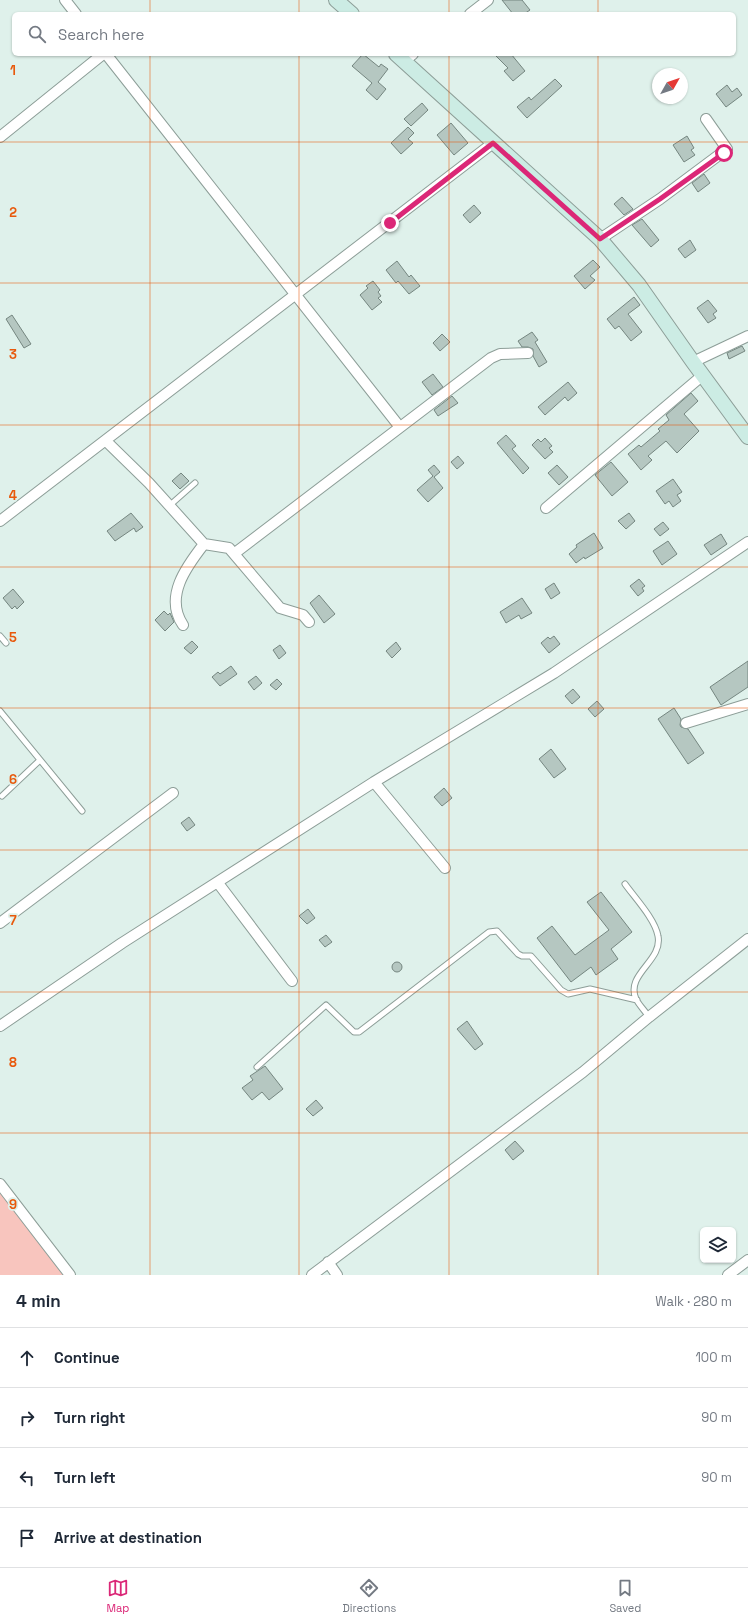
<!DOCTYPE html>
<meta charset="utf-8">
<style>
:root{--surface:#fff;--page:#f2f2f3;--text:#1f2937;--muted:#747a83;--line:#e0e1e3;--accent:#db2777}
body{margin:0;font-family:"Space Grotesk",sans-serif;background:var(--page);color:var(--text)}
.controls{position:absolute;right:12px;bottom:12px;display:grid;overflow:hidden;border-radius:6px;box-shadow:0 1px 3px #0004}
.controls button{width:36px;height:36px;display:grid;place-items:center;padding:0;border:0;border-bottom:1px solid var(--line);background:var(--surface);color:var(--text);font:20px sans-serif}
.compass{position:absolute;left:652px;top:68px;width:36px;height:36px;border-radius:50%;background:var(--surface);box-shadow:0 1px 3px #0004;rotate:50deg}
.stop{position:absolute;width:12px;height:12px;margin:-9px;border:3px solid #db2777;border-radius:50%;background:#fff}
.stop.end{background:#db2777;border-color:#fff;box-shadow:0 1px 4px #0008}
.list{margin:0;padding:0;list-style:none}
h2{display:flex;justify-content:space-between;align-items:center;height:52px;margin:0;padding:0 16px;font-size:17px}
h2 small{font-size:13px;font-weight:400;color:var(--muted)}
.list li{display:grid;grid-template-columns:26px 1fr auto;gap:12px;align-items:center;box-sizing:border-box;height:60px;padding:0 16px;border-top:1px solid var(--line)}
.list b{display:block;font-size:15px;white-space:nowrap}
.list em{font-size:13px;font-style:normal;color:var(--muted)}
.icon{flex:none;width:22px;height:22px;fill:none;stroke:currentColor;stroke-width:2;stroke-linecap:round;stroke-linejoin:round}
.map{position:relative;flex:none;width:748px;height:1275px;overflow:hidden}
.search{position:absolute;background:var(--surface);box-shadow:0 1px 3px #0004;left:12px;right:12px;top:12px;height:44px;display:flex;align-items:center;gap:10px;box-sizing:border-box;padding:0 14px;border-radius:6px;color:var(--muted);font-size:15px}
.sheet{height:292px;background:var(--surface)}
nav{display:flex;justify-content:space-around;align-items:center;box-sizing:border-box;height:56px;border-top:1px solid var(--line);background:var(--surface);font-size:11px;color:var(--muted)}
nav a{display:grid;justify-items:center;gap:2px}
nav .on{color:var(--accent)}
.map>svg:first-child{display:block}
.green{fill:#f8c5be}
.building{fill:#b5c7c1;stroke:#758680}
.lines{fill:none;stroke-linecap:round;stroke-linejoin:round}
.lane-casing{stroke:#8d9e98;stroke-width:7}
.street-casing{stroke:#8d9e98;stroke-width:12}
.secondary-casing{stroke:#8d9e98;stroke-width:16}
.lane{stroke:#fff;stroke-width:5}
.street{stroke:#fff;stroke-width:10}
.secondary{stroke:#ccece4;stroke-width:14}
.route{stroke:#db2777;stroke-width:5}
.grid{fill:none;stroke:#e8590c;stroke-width:1;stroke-opacity:0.55}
.grid-label{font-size:13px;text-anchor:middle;font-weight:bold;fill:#e8590c;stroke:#dff1eb;stroke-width:3.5;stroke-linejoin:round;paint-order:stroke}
</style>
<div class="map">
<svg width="748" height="1275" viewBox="0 0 748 1275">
<rect width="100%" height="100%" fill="#dff1eb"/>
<path class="green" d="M0 1189 67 1275H0Z"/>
<path class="building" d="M502 0H522L530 10 524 14H513Z
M363 54 379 67 381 64 388 69 378 82 386 89 377 100 366 90 372 83 352 66Z
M494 54H511L525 71 513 81 504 71 508 68Z
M555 79 562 86 527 118 517 107 529 97 531 100Z
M727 85 732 92 737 88 742 95 726 107 716 94Z
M422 103 428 110 411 126 404 119Z
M451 123 468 143 454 155 437 135Z
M408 127 414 133 408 139 413 143 401 154 391 143Z
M687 136 694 148 691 150 695 155 684 162 673 145Z
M704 174 710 183 698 192 692 183Z
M622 197 633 209 624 215 614 204Z
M474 205 481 213 470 223 463 215Z
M642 219 659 240 651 247 632 225Z
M690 240 696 250 685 258 678 249Z
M593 260 600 267 590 276 595 280 585 289 574 276Z
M397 261 409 277 411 275 420 286 409 294 398 281 396 283 386 270Z
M373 281 380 290 378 292 381 296 378 298 382 302 372 310 360 295 368 288 366 286Z
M634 297 640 305 628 314 642 332 631 341 619 326 615 329 607 319Z
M708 300 717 311 713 314 716 318 708 323 697 308Z
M12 315 31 344 24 348 6 319Z
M532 332 538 340 535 342 547 362 539 367 533 356V349L528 347H522L518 341Z
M442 334 450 342 440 351 433 343Z
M742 346 745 351 729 359 727 353Z
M433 374 443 387 432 395 422 382Z
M568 382 577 393 568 401 565 397 545 415 538 407Z
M691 393 698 401 684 414 699 431 677 453 666 441 648 456 652 460 641 470 628 454 639 445 641 447 660 431 658 429 669 420 666 415Z
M452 396 458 403 438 416 434 410Z
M506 435 516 446 512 449 529 468 523 474 497 443Z
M545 438 552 446 549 448 553 452 545 459 532 445 538 439 541 442Z
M458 456 464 463 457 469 451 462Z
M611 462 628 482 612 496 595 475Z
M434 465 440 472 434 477 443 488 428 502 417 490 433 476 428 470Z
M557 465 568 477 559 485 548 473Z
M181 473 189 481 180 489 172 481Z
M673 479 682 492 677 495 681 501 673 507 669 501 665 504 656 491Z
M131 513 143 527 136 532 134 528 115 541 107 531Z
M629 513 635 521 626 529 618 521Z
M663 522 669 529 660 536 654 529Z
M594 533 603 548 585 559 584 557 576 563 569 554 577 547 576 545Z
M721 534 727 544 711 555 704 545Z
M668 541 677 554 662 565 653 551Z
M639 579 645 586 642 588 644 591 638 596 630 586Z
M554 583 560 593 551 599 545 589Z
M13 589 24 602 17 609 15 606 12 609 3 598Z
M319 595 335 614 324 623 310 603Z
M522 598 532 613 521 619 519 615 506 623 500 612Z
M164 611 168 615 170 613 174 622 165 631 155 620Z
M554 636 560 644 549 653 541 643 548 637 550 639Z
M192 641 198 647 191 654 184 648Z
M396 642 401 649 392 658 386 651Z
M280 645 286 653 279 659 273 650Z
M748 661V687L721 705 710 687Z
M231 666 237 674 220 686 212 677 218 672 220 674Z
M256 676 262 683 254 690 248 682Z
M277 679 282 684 276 690 270 685Z
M573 689 580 697 572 704 565 696Z
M597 701 604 709 595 717 588 709Z
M674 708 681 719 680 725 681 727 688 729 704 753 688 764 658 719Z
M551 749 566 769 554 778 539 759Z
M444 788 452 798 442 806 434 797Z
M189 817 195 825 187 831 181 823Z
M601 892 632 932 611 949 618 959 596 975 591 967 571 982 537 938 552 926 575 955 609 930 587 902Z
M308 909 315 918 307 924 299 916Z
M326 935 332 942 325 947 319 940Z
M392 967a5 5 0 1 1 10 0a5 5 0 1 1-10 0Z
M467 1021 483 1044 475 1050 457 1029Z
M265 1066 283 1089 269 1100 262 1092 252 1100 242 1088 253 1080 250 1076Z
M316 1100 323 1108 313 1116 306 1109Z
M515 1141 524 1151 513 1160 505 1150Z"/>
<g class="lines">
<g class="lane-casing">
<path id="lane" d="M169 506 195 483
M0 636 6 643
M0 711 82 811
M2 796 40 760
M625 884C635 898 655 919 658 936 663 961 625 974 636 999 639 1005 645 1011 649 1017
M257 1067 326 1005 354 1032H359L489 932 497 931 518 954 522 956H531L561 990 568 994 590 989 637 1000"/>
</g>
<g class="street-casing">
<path id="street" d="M65 0 76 14
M470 14 488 0
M106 54 399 426
M404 61 413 54
M0 137 103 54
M600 239 660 199 727 149 706 119
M693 362 748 336
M106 441 149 483 204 544 229 548 280 608 303 615 309 622
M546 508 703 375
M0 521 493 143
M235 553 491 358 500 354 528 353
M183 625C164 597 186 567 204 544
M686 723 748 704
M374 782 445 868
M218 883 292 981
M0 923 173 793
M0 1026 122 943 374 782 554 673 748 542
M0 1184 70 1275
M328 1262 337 1275
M312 1275 583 1072 649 1017 748 939
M728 1275 748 1260"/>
</g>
<g class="secondary-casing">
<path id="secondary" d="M336 0 352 14
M396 54 600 239 639 285 693 362 748 437"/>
</g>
<use href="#lane" class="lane"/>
<use href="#street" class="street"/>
<use href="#secondary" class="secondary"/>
</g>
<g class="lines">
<path class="route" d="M390 223 493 143 600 239 660 199 724 153"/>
</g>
<path class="grid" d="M150 0V14M299 0V14M449 0V14M598 0V14M150 54V1275M299 54V1275M449 54V1275M598 54V1275M0 142H748M0 283H748M0 425H748M0 567H748M0 708H748M0 850H748M0 992H748M0 1133H748"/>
<g class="grid-label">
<text x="13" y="75">1</text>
<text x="13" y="217">2</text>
<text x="13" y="359">3</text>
<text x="13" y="500">4</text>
<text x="13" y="642">5</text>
<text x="13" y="784">6</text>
<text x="13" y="925">7</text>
<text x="13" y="1067">8</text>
<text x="13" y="1209">9</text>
</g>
</svg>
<div class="controls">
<button><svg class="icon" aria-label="layers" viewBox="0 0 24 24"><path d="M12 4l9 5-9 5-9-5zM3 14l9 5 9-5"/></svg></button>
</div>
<svg class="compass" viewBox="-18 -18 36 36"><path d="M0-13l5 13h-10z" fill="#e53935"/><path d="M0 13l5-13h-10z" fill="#747a83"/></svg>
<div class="stop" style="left:724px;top:153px"></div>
<div class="stop end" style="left:390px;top:223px"></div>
<div class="search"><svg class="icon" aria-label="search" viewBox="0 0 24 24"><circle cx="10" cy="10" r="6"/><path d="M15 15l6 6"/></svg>Search here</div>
</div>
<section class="sheet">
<h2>4 min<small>Walk · 280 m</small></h2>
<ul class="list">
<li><svg class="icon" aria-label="ahead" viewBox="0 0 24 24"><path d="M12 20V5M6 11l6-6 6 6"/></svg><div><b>Continue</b></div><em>100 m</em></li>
<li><svg class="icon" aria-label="right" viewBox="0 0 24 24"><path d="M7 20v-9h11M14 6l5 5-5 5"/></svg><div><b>Turn right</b></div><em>90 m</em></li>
<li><svg class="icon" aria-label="left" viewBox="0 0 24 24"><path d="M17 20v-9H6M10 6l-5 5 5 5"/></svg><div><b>Turn left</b></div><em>90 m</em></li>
<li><svg class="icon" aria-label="arrive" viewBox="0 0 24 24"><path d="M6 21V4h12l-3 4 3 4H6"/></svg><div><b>Arrive at destination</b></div></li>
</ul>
</section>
<nav>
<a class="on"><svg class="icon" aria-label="map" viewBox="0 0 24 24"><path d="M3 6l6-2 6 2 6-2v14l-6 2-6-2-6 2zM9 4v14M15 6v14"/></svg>Map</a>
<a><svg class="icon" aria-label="directions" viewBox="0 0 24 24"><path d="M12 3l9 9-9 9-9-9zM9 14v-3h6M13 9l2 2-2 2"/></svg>Directions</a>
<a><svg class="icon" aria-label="saved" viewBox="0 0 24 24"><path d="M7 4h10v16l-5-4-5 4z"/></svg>Saved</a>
</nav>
